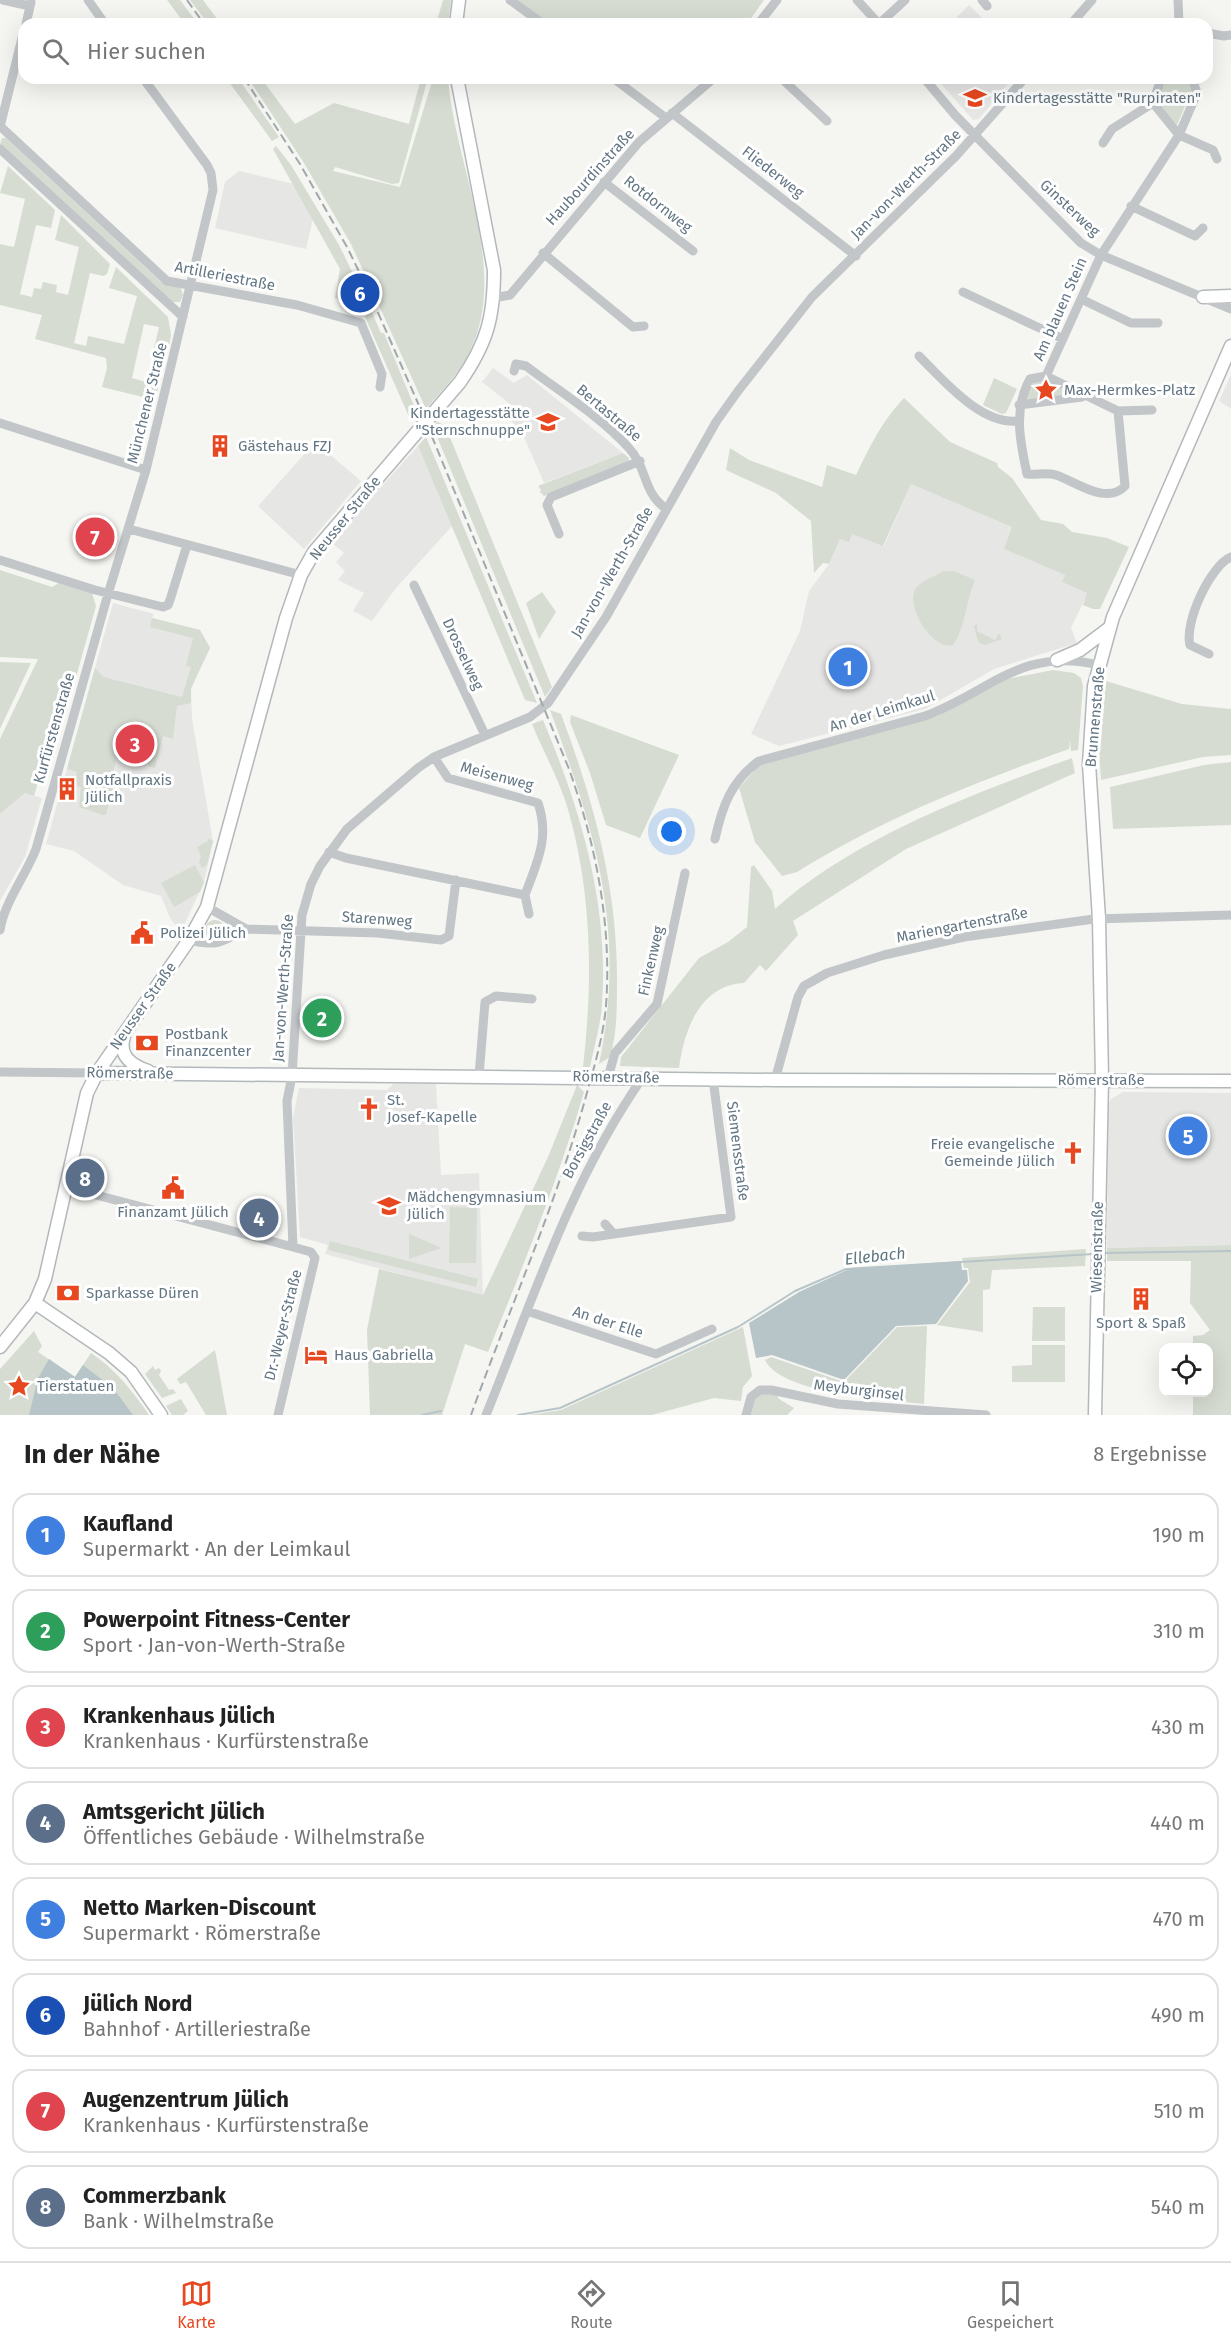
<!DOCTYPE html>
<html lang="de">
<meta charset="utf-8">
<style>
:root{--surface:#fff;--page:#f2f2f2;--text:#222;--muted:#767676;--line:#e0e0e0;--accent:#e7481f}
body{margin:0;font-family:"Fira Sans",sans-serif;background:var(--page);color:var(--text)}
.controls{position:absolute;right:18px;bottom:18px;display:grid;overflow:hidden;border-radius:12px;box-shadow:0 6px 24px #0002}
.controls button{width:54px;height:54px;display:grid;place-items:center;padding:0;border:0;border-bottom:2px solid var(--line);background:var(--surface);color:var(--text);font:30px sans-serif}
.you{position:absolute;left:672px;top:832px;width:21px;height:21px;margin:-15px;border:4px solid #fff;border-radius:50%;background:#1a73e8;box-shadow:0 0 0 9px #1a73e833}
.badge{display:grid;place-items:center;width:39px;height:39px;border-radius:50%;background:var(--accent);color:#fff;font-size:20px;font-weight:700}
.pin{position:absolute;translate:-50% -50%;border:3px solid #fff;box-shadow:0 2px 6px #0006}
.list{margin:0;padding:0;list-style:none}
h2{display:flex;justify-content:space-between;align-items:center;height:78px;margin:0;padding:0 24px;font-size:26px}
h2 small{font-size:20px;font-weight:400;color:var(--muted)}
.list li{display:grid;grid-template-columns:39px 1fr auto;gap:18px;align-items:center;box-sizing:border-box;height:84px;margin:0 12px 12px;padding:0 12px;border:2px solid var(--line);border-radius:18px}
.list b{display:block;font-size:22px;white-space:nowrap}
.list p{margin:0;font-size:20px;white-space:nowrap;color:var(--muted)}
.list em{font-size:20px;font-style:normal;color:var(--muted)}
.icon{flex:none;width:33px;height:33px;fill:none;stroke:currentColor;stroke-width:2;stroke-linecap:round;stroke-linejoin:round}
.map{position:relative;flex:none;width:1231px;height:1415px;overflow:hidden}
.search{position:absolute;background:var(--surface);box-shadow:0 6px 24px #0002;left:18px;right:18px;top:18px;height:66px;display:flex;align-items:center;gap:15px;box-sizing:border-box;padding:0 21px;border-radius:18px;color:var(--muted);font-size:22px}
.sheet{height:846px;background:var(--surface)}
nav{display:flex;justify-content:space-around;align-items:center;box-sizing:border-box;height:84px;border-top:2px solid var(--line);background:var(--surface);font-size:16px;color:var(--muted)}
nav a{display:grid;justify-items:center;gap:3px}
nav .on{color:var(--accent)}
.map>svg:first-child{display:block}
.built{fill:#e6e7e5}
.green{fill:#d6dcd2}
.water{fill:#b7c5c8}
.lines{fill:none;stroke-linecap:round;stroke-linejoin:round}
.stream{stroke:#b7c5c8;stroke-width:2}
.major-casing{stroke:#b3b8bb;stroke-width:15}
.minor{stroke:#c2c6c9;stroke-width:9}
.major{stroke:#fff;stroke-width:12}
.rail{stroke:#a0a8ad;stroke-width:2;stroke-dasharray:9 4.5;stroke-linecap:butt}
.labels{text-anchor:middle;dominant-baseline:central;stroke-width:6;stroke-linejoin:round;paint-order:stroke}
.poi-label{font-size:15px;fill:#637683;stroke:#fff;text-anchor:start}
.street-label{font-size:15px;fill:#637683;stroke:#fff}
.water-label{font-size:16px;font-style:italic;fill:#5f7880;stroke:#fff}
</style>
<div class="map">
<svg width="1231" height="1415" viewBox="0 0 1231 1415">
<rect width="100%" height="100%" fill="#f5f5f1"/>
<path class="built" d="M969 5 988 24H950Z
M936 78H1013L979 119 973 120Z
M239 171 294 184 313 219 306 249 215 228 225 182Z
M493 368 514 383 527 375 623 453 544 483 521 430 502 413 510 404 482 382Z
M1231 375V409L1219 401Z
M315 442 361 481 304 549 258 506Z
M418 446 452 526 396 588 372 621 353 611 364 593 338 580 345 571 336 562 344 553 331 542Z
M911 484 1013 527 1005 549 1065 575 1062 582 1088 593 1071 628 1077 643 994 669 925 709 779 746 751 734 800 631 809 591 829 564 840 539 852 533 884 546Z
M113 603 154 614 152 618 200 630 210 648 191 689 192 719 213 841 204 882 181 932 170 918 161 896 123 885 74 851 46 844Z
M25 793 42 798 25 857 0 901V814Z
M393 1084H436L441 1175 479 1173 483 1296 325 1254 328 1245 300 1237 293 1118 299 1088 387 1090Z
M1123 1092 1231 1093V1245L1107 1248 1108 1106 1111 1099Z"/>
<path class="green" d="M167 0H180L198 24H185Z
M190 0H203L221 24H208Z
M443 0H451L448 24H436Z
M516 0H764L747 24H548Z
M226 78H238L279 137 272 141Z
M248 78H261L295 124 334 103 409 124 421 78H428L399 183 392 184 335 167 333 171 400 187 433 78H448C454 163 510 269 470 351 460 373 441 391 426 409L351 244 304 163Z
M1163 78H1188L1193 88 1177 125C1158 109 1155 101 1163 78Z
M2 138H6L160 281 181 288 183 295 180 302H170L0 144Z
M276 146 291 165 339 245 369 306 362 309 359 303 335 298 340 269 273 149Z
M8 166 55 210 51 228 36 225 20 294 32 297 34 288 41 289 43 282 57 285 56 292 68 295 79 247 55 240 61 215 110 264 107 274 103 276 90 273 74 343 86 346 88 336 124 344 137 296 109 288 116 267 168 317 171 335 168 351 154 348 159 327 144 324 132 378 146 382 151 365 163 368 155 400 102 387 107 368 106 358 35 339 42 315 0 305V244L14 247 25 199 0 193Z
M371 310 381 333H384L419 418 416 421 410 419 365 317Z
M994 378 1017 389 1006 413 1002 414 983 405Z
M1045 379 1077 395 1029 401 1024 395 1030 384Z
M904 398 950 442 997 463 998 467 1012 478 1041 520 1063 524 1072 532 1107 538 1129 547 1100 609H1093L1083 605 1087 593 1062 582 1065 575 1004 549 1012 527 911 484 883 546 852 534 849 542 840 539 829 564 823 563 814 573 811 521 776 493 726 470 730 448 749 460 822 487 827 465 856 475C870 446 882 421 904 398Z
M437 422 445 425 552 687 545 697 433 427Z
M426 437 537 703 525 700 418 446Z
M623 453 629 458 628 462 544 496 540 492 541 490 538 486Z
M0 570 52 587 59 583 92 593 96 606 48 777 40 775 34 796 25 793 0 814V739L38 659 0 657Z
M944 571H954L975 580C966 601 965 629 953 645 934 651 904 607 916 588 922 580 935 576 944 571Z
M542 592 556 612 539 639 526 603Z
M152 618 200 630 210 648 191 688V703L177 706 173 739 163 736 155 768 148 766V762L139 760 141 751 120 746 110 783 114 785 106 815H103L79 807 81 787 74 785 77 772 67 769 95 668 103 677 182 697 191 667 186 666 193 638 150 627Z
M977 624V631L995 640 999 633 1002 639 985 645 978 642 974 626Z
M0 662 31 663 0 729Z
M1053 670 1074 673 1081 678 1083 686 1078 750 1071 751 1070 740 1069 749C975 782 882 819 797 872L782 876 755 842 739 788 759 765 938 716 996 681Z
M1106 681 1182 704 1231 709V755L1203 757 1101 780 1098 731Z
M550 710 561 714C594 802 618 889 617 984 617 1008 617 1034 610 1057L599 1064C627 931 596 834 550 710Z
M571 715 679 755 640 838 606 825 590 773 570 722Z
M543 720C581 811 609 903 602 1004 601 1025 594 1046 590 1067H583C593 982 592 895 569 813 561 783 544 753 532 724Z
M1072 758 1075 773 906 849 793 921 798 935 766 971 760 965 744 983C700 985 684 1030 679 1068L620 1066 621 1057 699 958 728 942 747 927 751 867 754 865 772 891 775 909C854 838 972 794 1072 758Z
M1231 762V825L1113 829 1110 787 1204 765Z
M208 838 213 841 207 865 202 868 199 862 201 856 197 847 208 841Z
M195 865 204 882 200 892 174 907 161 883Z
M205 930a10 10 0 1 1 20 0a10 10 0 1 1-20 0Z
M577 1085 584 1092C558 1181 523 1266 488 1352L465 1344 442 1415H370L367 1330 379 1269 483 1295 548 1157Z
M450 1207 477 1208 476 1263H449Z
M409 1234H410L441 1248 409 1259Z
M330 1241 478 1279 476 1287 328 1250Z
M1231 1245V1415H1193V1393L1208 1392V1348L1193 1347V1336L1203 1335 1210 1330 1190 1303 1191 1261H1107V1248Z
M1086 1249 1085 1266 992 1270 990 1289 983 1290V1332L937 1325 970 1282 968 1268H964L962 1258Z
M1033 1307H1065V1341H1032Z
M927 1326 924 1404C888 1400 781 1394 765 1360L771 1357 844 1382 897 1327Z
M743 1327 752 1376 743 1387 741 1401 714 1398 652 1415H529L561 1410Z
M34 1331 42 1346 38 1352 75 1377 91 1353C116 1370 132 1390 149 1415H0V1369Z
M1032 1345H1065V1382H1012V1366L1032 1365Z
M215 1350 227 1415H206L186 1382 180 1384 177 1379Z
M153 1366 155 1370 159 1368 161 1371 159 1375 169 1390 173 1389 176 1393 162 1398 145 1374Z
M760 1392 776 1393 779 1399 794 1408 787 1415H750L752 1402Z
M181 1399 188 1411 183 1415H172L166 1406Z"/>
<path class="water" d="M961 1261 962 1270H967L968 1281 936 1324 896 1326 844 1380 772 1355 756 1358 749 1323 799 1292 849 1269Z
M49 1359 75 1377 83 1365 113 1388 133 1415H29L38 1378Z"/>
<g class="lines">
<path class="stream" d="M1102 1253 1231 1251
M422 1415 441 1411
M518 1415 560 1408 738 1327 795 1291 846 1269 1093 1254"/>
<g class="major-casing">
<path id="major" d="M456 24 459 0
M1203 297 1231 296
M1057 660 1080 650 1108 629
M124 1036C118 1056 131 1065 148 1071
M97 1073 775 1080 1231 1081
M35 1303 109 1353 131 1372 161 1415
M0 1347 35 1303 45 1279 87 1093 97 1073 189 940 207 907 286 618 301 575 314 552 460 382C487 343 494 318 494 270L457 78
M1095 1415 1102 1079 1099 919 1089 764 1094 686 1113 617 1231 346"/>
</g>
<path class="minor" d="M3 0 30 6
M88 0 105 24
M510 0 543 24
M857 0 879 24
M982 0 987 6
M1178 0 1179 24
M26 24 31 2
M758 24 777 0
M879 24 905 0
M1071 24 1092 0
M1207 33 1224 36 1231 35
M613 78 666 118
M781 78 827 121
M924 78 955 115 1081 243 1101 255 1231 309
M1192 78 1197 93 1179 135 1213 150 1217 159
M672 113 856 256
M0 126 167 281 297 305 361 323 382 374 380 387
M0 127 24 30
M1103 143 1112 129 1153 103
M0 149 183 317
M604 182 693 251
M1131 206 1195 236 1203 228
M543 253 633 327 644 326
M963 292 1063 339
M494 298 510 295 639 142 714 78
M1081 299 1131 323H1158
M919 356C943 380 981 425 1018 421
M514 371 516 364 526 366C560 392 600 416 628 447 648 468 642 491 665 508
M1046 376 1101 255 1179 135 1153 103 1161 78
M1019 405 1082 397 1085 394
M1118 411 1125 486C1106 506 1075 481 1056 475 1046 472 1037 475 1027 474 1020 441 1013 410 1030 379L1046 376 1118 411 1152 410
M0 423 146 470
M129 529 301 575
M559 534 547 505 551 497 640 461
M0 560 95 590 163 607 168 605 170 600 187 545
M414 585 485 735
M1209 654 1190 645C1184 623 1210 566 1231 557
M434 757 448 778 538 803C550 838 537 862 525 895
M715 839C722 807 731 781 759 761L925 716C988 693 1022 646 1098 665
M329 852 346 858 525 895 529 914
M207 907 246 929 378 933 441 940 449 936 456 880
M0 930C4 903 26 875 36 849L108 594 146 470 213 190 211 173 207 165 143 78
M189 940C216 947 223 942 246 929
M0 1072 97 1073
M479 1076 485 1002 496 996 532 999
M608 1077 615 1053 657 1004 685 873
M775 1080 798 997 804 986 827 973 884 955 964 937 1094 919 1231 915
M66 1187 293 1247
M605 1224 613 1233
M582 1236 593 1237 731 1217 713 1079
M527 1311 656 1354 712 1329
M278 1415 315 1258 311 1252 293 1247 287 1101 292 1076 302 915 311 884 320 866 347 829 418 768 434 757 530 717 548 703 606 617 716 422 738 391 812 297 956 156 1025 78
M486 1415C533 1299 571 1180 643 1077
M746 1415 751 1397 760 1390H771L838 1404 986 1415"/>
<use href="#major" class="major"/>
<path class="rail" d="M187 0 204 24
M244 78 300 164 347 247 368 290 421 410 569 769C596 845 612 925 606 1006 603 1040 592 1074 583 1107 553 1212 508 1312 471 1415"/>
</g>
<defs>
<g id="school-bare" transform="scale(1.8)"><path d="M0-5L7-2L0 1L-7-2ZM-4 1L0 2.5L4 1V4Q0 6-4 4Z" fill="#e7481f" stroke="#fff" stroke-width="2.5" paint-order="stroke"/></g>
<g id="sight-bare" transform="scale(1.8)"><path d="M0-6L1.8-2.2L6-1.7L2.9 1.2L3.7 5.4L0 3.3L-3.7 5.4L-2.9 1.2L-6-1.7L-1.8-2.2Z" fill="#e7481f" stroke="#fff" stroke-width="2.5" paint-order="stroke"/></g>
<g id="building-bare" transform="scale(1.8)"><path d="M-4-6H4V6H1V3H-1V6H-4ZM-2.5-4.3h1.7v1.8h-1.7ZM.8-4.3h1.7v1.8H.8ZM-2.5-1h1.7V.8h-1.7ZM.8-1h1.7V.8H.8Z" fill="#e7481f" stroke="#fff" stroke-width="2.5" paint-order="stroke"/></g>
<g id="civic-bare" transform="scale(1.8)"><path d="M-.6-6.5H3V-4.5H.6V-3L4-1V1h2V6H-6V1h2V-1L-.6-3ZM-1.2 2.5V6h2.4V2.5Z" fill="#e7481f" stroke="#fff" stroke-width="2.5" paint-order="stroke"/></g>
<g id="bank-bare" transform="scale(1.8)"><path d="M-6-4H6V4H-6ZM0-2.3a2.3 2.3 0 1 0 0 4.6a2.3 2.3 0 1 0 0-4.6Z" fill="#e7481f" stroke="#fff" stroke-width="2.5" paint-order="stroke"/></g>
<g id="church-bare" transform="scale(1.8)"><path d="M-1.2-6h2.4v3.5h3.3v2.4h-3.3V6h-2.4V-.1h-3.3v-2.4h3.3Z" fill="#e7481f" stroke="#fff" stroke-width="2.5" paint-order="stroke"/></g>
<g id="hotel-bare" transform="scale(1.8)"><path d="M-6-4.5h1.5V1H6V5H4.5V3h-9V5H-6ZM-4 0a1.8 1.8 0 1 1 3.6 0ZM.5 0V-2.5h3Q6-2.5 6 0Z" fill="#e7481f" stroke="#fff" stroke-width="2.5" paint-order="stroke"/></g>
</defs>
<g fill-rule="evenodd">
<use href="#school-bare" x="975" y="98"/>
<use href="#sight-bare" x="1046" y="390"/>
<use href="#school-bare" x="548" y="422"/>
<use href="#building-bare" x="220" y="446"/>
<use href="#building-bare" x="67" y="789"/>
<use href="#civic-bare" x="142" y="933"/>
<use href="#bank-bare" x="147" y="1043"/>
<use href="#church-bare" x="369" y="1109"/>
<use href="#church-bare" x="1073" y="1153"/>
<use href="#civic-bare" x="173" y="1188"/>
<use href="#school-bare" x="389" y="1206"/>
<use href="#bank-bare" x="68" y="1293"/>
<use href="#building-bare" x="1141" y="1299"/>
<use href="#hotel-bare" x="316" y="1355"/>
<use href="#sight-bare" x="19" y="1386"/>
</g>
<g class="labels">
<g class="poi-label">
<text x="993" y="98">Kindertagesstätte "Rurpiraten"</text>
<text x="1064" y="390">Max-Hermkes-Platz</text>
<text x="530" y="413" text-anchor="end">Kindertagesstätte<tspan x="530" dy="17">"Sternschnuppe"</tspan></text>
<text x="238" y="446">Gästehaus FZJ</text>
<text x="85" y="780">Notfallpraxis<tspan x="85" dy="17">Jülich</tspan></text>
<text x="160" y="933">Polizei Jülich</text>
<text x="165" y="1034">Postbank<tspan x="165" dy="17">Finanzcenter</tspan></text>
<text x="387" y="1100">St.<tspan x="387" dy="17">Josef-Kapelle</tspan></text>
<text x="1055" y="1144" text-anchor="end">Freie evangelische<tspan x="1055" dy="17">Gemeinde Jülich</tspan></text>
<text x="407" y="1197">Mädchengymnasium<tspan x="407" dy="17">Jülich</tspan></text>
<text x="173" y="1212" text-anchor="middle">Finanzamt Jülich</text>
<text x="86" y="1293">Sparkasse Düren</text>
<text x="1141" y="1323" text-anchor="middle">Sport &amp; Spaß</text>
<text x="334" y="1355">Haus Gabriella</text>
<text x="37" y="1386">Tierstatuen</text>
</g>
<g class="street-label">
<text transform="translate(773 172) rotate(38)">Fliederweg</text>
<text transform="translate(590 177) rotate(-48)">Haubourdinstraße</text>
<text transform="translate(906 184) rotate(-45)">Jan-von-Werth-Straße</text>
<text transform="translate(658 204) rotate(38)">Rotdornweg</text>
<text transform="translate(1070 208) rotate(43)">Ginsterweg</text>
<text transform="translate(225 276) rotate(11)">Artilleriestraße</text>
<text transform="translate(1060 309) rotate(-66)">Am blauen Stein</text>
<text transform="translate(147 403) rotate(-76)">Münchener Straße</text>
<text transform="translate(609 413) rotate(40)">Bertastraße</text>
<text transform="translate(345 518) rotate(-51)">Neusser Straße</text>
<text transform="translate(612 572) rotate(-60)">Jan-von-Werth-Straße</text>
<text transform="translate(463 654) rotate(65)">Drosselweg</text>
<text transform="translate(882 711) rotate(-17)">An der Leimkaul</text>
<text transform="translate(1095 717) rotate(-85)">Brunnenstraße</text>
<text transform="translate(54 728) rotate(-74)">Kurfürstenstraße</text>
<text transform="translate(497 776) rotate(15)">Meisenweg</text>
<text transform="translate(377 919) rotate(4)">Starenweg</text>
<text transform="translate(962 925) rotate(-11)">Mariengartenstraße</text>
<text transform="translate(651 961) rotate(-77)">Finkenweg</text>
<text transform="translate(283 988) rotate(-86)">Jan-von-Werth-Straße</text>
<text transform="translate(143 1006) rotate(-55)">Neusser Straße</text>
<text transform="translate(130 1073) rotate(1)">Römerstraße</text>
<text transform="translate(616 1077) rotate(1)">Römerstraße</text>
<text x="1101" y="1080">Römerstraße</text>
<text transform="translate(587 1140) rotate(-61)">Borsigstraße</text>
<text transform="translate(738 1151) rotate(83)">Siemensstraße</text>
<text transform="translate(1097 1247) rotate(-89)">Wiesenstraße</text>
<text transform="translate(608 1322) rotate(18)">An der Elle</text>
<text transform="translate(283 1325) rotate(-76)">Dr.-Weyer-Straße</text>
<text transform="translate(859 1390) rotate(7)">Meyburginsel</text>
</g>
<g class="water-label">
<text transform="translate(875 1256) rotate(-6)">Ellebach</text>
</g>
</g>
</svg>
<div class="controls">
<button><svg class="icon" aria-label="locate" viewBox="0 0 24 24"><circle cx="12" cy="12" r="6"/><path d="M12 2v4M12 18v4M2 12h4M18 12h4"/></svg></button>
</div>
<div class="you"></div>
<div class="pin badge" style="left:848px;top:667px;background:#3f7fe0">1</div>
<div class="pin badge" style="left:322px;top:1018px;background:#2e9e5b">2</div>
<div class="pin badge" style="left:135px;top:744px;background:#e0444e">3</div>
<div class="pin badge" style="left:259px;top:1218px;background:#5c6f8a">4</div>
<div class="pin badge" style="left:1188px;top:1136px;background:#3f7fe0">5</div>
<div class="pin badge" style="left:360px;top:293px;background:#1a4fb4">6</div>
<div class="pin badge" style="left:95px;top:537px;background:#e0444e">7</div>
<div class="pin badge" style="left:85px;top:1178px;background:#5c6f8a">8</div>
<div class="search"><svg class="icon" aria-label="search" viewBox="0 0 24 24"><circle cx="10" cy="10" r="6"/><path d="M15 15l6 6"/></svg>Hier suchen</div>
</div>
<section class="sheet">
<h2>In der Nähe<small>8 Ergebnisse</small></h2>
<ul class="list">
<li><span class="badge" style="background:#3f7fe0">1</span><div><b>Kaufland</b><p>Supermarkt · An der Leimkaul</p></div><em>190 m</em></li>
<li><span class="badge" style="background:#2e9e5b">2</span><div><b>Powerpoint Fitness-Center</b><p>Sport · Jan-von-Werth-Straße</p></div><em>310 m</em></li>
<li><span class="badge" style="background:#e0444e">3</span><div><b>Krankenhaus Jülich</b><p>Krankenhaus · Kurfürstenstraße</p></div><em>430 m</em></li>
<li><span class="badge" style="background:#5c6f8a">4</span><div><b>Amtsgericht Jülich</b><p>Öffentliches Gebäude · Wilhelmstraße</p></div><em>440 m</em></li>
<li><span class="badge" style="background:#3f7fe0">5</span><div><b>Netto Marken-Discount</b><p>Supermarkt · Römerstraße</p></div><em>470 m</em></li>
<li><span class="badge" style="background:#1a4fb4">6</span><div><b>Jülich Nord</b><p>Bahnhof · Artilleriestraße</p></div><em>490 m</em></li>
<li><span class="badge" style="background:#e0444e">7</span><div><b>Augenzentrum Jülich</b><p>Krankenhaus · Kurfürstenstraße</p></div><em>510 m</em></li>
<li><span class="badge" style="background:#5c6f8a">8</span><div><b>Commerzbank</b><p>Bank · Wilhelmstraße</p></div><em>540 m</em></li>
</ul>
</section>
<nav>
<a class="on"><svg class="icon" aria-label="map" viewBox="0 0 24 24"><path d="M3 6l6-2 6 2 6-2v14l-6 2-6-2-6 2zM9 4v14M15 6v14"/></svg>Karte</a>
<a><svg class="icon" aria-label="directions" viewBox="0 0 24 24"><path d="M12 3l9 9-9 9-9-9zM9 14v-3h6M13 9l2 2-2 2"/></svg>Route</a>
<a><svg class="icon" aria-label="saved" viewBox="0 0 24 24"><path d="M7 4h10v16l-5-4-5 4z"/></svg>Gespeichert</a>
</nav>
